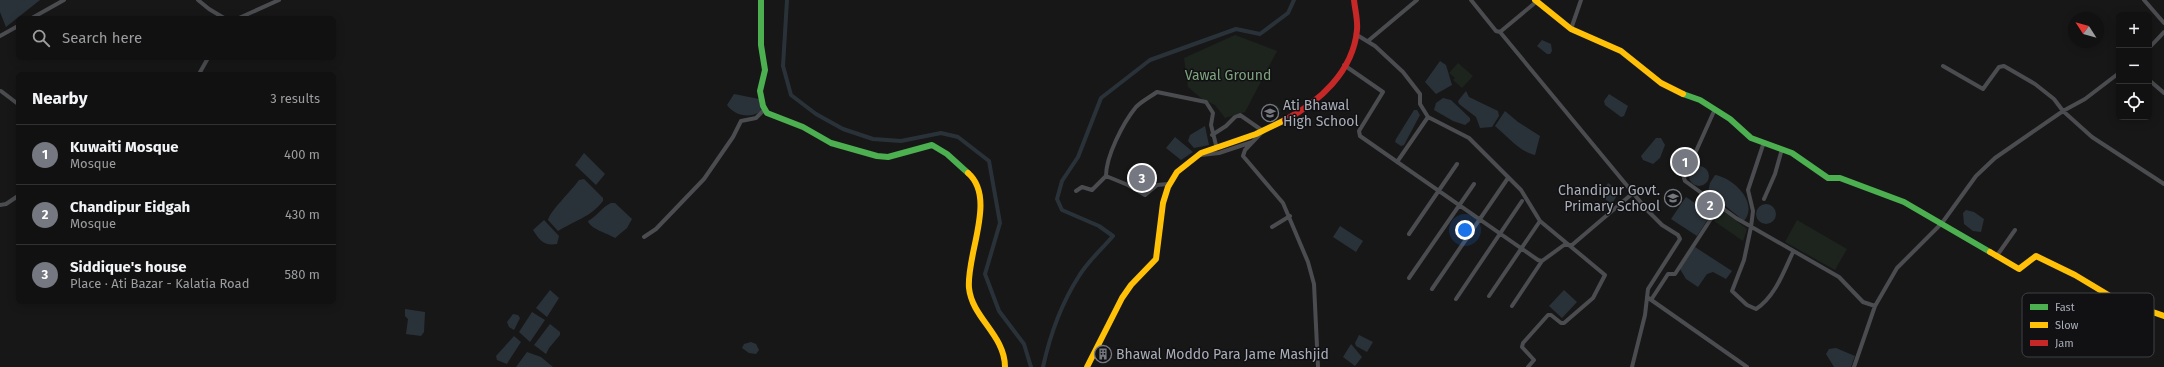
<!DOCTYPE html>
<meta charset="utf-8">
<style>
:root{--surface:#111;--page:#1e1f1f;--text:#f1f3f6;--muted:#9c9d9f;--line:#303131;--accent:#757880}
body{margin:0;font-family:"Fira Sans",sans-serif;background:var(--page);color:var(--text)}
.controls{position:absolute;right:12px;top:12px;display:grid;overflow:hidden;border-radius:6px;box-shadow:0 2px 10px #0003}
.controls button{width:36px;height:36px;display:grid;place-items:center;padding:0;border:0;border-bottom:1px solid var(--line);background:var(--surface);color:var(--text);font:20px sans-serif}
.compass{position:absolute;left:2068px;top:12px;width:36px;height:36px;border-radius:50%;background:var(--surface);box-shadow:0 2px 10px #0003;rotate:306deg}
.you{position:absolute;left:1465px;top:230px;width:14px;height:14px;margin:-10px;border:3px solid #fff;border-radius:50%;background:#1a73e8;box-shadow:0 0 0 6px #1a73e833}
.badge{display:grid;place-items:center;width:26px;height:26px;border-radius:50%;background:var(--accent);color:#fff;font-size:13px;font-weight:700}
.pin{position:absolute;translate:-50% -50%;border:2px solid #fff;box-shadow:0 1px 4px #0006}
.list{margin:0;padding:0;list-style:none}
h2{display:flex;justify-content:space-between;align-items:center;height:52px;margin:0;padding:0 16px;font-size:17px}
h2 small{font-size:13px;font-weight:400;color:var(--muted)}
.list li{display:grid;grid-template-columns:26px 1fr auto;gap:12px;align-items:center;box-sizing:border-box;height:60px;padding:0 16px;border-top:1px solid var(--line)}
.list b{display:block;font-size:15px;white-space:nowrap}
.list p{margin:0;font-size:13px;white-space:nowrap;color:var(--muted)}
.list em{font-size:13px;font-style:normal;color:var(--muted)}
.icon{flex:none;width:22px;height:22px;fill:none;stroke:currentColor;stroke-width:2;stroke-linecap:round;stroke-linejoin:round}
.map{position:relative;flex:none;width:2164px;height:367px;overflow:hidden}
.search{position:absolute;background:var(--surface);box-shadow:0 2px 10px #0003;left:16px;top:16px;width:320px;height:44px;display:flex;align-items:center;gap:10px;box-sizing:border-box;padding:0 14px;border-radius:6px;color:var(--muted);font-size:15px}
.panel{position:absolute;background:var(--surface);box-shadow:0 2px 10px #0003;left:16px;top:72px;width:320px;height:232px;border-radius:6px}
.map>svg:first-child{display:block}
.green{fill:#1d241e}
.water{fill:#2a3239}
.lines{fill:none;stroke-linecap:round;stroke-linejoin:round}
.canal{stroke:#2a3239;stroke-width:4}
.street{stroke:#4b4c50;stroke-width:4}
.fast{stroke:#4caf50;stroke-width:6}
.slow{stroke:#ffc107;stroke-width:6}
.jam{stroke:#c62828;stroke-width:6}
.labels{text-anchor:middle;dominant-baseline:central;stroke-width:3;stroke-linejoin:round;paint-order:stroke}
.park-label{font-size:14px;fill:#7fa381;stroke:#111113}
.poi-label{font-size:14px;fill:#a8adb8;stroke:#111113;text-anchor:start}
.key{fill:#111113;stroke:#3e4045;stroke-width:1}
.key-label{font-size:11px;fill:#a8adb8}
</style>
<div class="map">
<svg width="2164" height="367" viewBox="0 0 2164 367">
<rect width="100%" height="100%" fill="#171717"/>
<path class="green" d="M1235 35 1277 51 1245 112 1225 118 1215 105 1202 99 1188 87 1184 58Z
M1458 63 1473 76 1462 88 1453 80 1455 78 1449 73Z
M1275 104 1281 109 1272 121 1266 116Z
M1722 210 1747 229 1743 241 1714 221Z
M1797 220 1847 249 1835 270 1785 242Z"/>
<path class="water" d="M0 0H40L6 27 0 12Z
M1542 40 1551 44 1552 51 1550 54H1547L1537 46Z
M1440 61 1446 65 1452 85 1436 94 1425 82Z
M1466 91 1469 97 1498 111 1499 116 1492 127 1480 128 1476 117 1459 104 1458 101Z
M734 94 759 99 761 111C750 119 735 116 727 105Z
M1609 94 1628 106 1624 116 1621 117 1605 105 1604 101Z
M1443 98 1451 100 1470 118V121L1465 125 1453 121 1434 110 1436 103Z
M1414 110H1417L1420 115 1404 145 1401 146 1395 142 1396 139Z
M1505 111 1518 122 1540 136 1535 155C1520 152 1507 136 1495 126Z
M1205 126 1209 145 1194 148 1188 141 1190 135Z
M1175 137 1193 152 1181 160 1166 148Z
M1656 138H1661L1665 145 1660 158 1653 164 1643 160 1641 156Z
M584 153 605 174 596 185 575 165Z
M1689 176a10 10 0 1 1 20 0a10 10 0 1 1-20 0Z
M1715 175C1734 178 1759 203 1744 221L1708 192 1710 183Z
M584 179 603 198V201C591 217 574 221 558 231L548 220C550 211 572 190 579 180Z
M1608 183 1614 187 1619 192 1612 204 1600 195Z
M1686 197 1711 214 1697 236 1671 219Z
M611 203H615L632 219 627 228 615 238C607 233 590 229 588 221 597 216 602 207 611 203Z
M1756 214a10 10 0 1 1 20 0a10 10 0 1 1-20 0Z
M1966 210 1974 212 1984 219 1981 232 1973 231 1964 224 1963 213Z
M544 220 559 236 557 244C544 246 540 241 533 230Z
M1340 226 1363 241 1356 252 1333 237Z
M1695 247 1732 271 1726 279 1713 272 1707 274 1698 287 1686 279 1680 269Z
M550 290 559 298 547 317 536 308Z
M1564 290 1577 302 1562 318 1549 306Z
M405 309 425 312 424 332 421 336 406 334 408 319 405 316Z
M532 312 545 320 530 342 519 332Z
M513 314 518 315 520 318 514 330 509 327 507 322Z
M550 324 560 332V335L549 348 546 354 534 345Z
M1359 335 1373 342 1367 352 1356 346 1355 343Z
M514 336 521 342 508 362 507 364 497 360 496 356Z
M751 342 756 344 759 350 756 354 749 353 742 348 744 344Z
M1351 344 1362 357 1355 366 1343 357Z
M1836 348 1855 356 1851 367H1834L1826 354 1829 349Z
M527 352 541 357 553 367H516Z"/>
<g class="lines">
<path class="canal" d="M787 0 783 66 791 95 816 114 843 129 873 139 901 141 941 133 958 137 989 161 1000 223 985 274 999 311 1024 344 1031 367
M1043 367C1050 335 1061 304 1079 276 1088 261 1102 249 1113 236L1099 226 1062 210 1057 199 1062 181 1078 157 1101 98 1150 60 1236 29 1260 34 1288 13 1294 0"/>
<path class="street" d="M198 0 209 9 224 18
M1471 0 1496 31 1500 32 1536 2
M2144 0 2164 23
M32 18 64 0
M239 18 279 0
M1571 29 1581 0
M1500 32 1648 211 1662 225 1678 235 1680 239 1648 289 1645 315 1632 367
M1357 35 1375 46 1403 72 1420 94V104L1428 117 1469 138 1521 190 1540 221 1605 275 1593 298 1564 323H1561L1551 315H1548L1523 343 1522 347 1534 360 1528 367
M0 36 18 26
M1368 41 1417 0
M2149 48 2164 32
M1344 65 1383 92 1359 131 1360 136 1538 260 1542 261 1564 245H1572L1633 193
M1943 66 1983 89 1999 67 2004 66 2035 84 2054 99 2063 111 2092 137 2164 184
M199 74 208 58
M2149 80 2164 93
M1 91 18 104
M1715 109 1684 178 1685 181 1736 218 1839 277 1863 302 1875 306
M1212 135 1226 126 1235 117 1240 115 1263 131 1245 150 1243 156 1283 203 1308 262 1314 284 1318 367
M1764 142 1748 190 1753 211 1751 227 1744 260 1732 291 1747 305 1756 309C1775 297 1784 271 1793 252
M1201 155 1219 153 1252 142
M1397 162 1428 117
M1168 184 1157 185 1145 195 1128 185 1106 176C1106 156 1123 123 1136 107 1142 101 1150 97 1157 92L1206 102 1213 113 1211 125 1216 145
M1076 191 1082 187 1092 190 1106 176
M1764 199 1775 174 1782 149
M0 205 6 204 18 196
M1272 227 1290 216
M1409 234 1457 164
M644 237 656 229 704 179 733 137 741 121 756 118 764 110
M1996 257 2015 230
M1409 278 1474 184
M1432 289 1508 178
M1489 296 1540 221
M1647 297 1747 367
M1456 299 1522 201
M1651 300 1668 274H1675L1720 205
M1512 306 1542 261
M1854 367 1875 306 1897 268 1942 223 1976 176 1995 158 2063 111 2085 99 2119 73"/>
<path class="fast" d="M761 0V45L765 70 760 91 763 106 767 113 803 127 831 143 877 156 888 157 932 145 947 154 968 173
M1683 94 1700 100 1730 119 1751 138 1792 153 1828 178H1840L1904 202 1990 252"/>
<path class="slow" d="M1535 0 1571 29 1621 51 1661 83 1683 94
M968 173C997 198 966 255 969 288 972 318 1005 335 1005 367
M1990 252 2019 269 2036 256 2075 275 2115 299 2164 316
M1087 367 1122 298 1131 285 1156 259 1163 203 1168 187 1177 172 1201 153 1256 134 1285 120"/>
<path class="jam" d="M1285 120C1319 102 1353 72 1357 30 1358 20 1355 10 1354 0"/>
</g>
<defs>
<g id="school-ring" transform="scale(0.9)"><circle r="9.5" fill="#111113" stroke="#757880" stroke-width="1.5"/><path d="M0-5L7-2L0 1L-7-2ZM-4 1L0 2.5L4 1V4Q0 6-4 4Z" fill="#757880"/></g>
<g id="building-ring" transform="scale(0.9)"><circle r="9.5" fill="#111113" stroke="#757880" stroke-width="1.5"/><path d="M-4-6H4V6H1V3H-1V6H-4ZM-2.5-4.3h1.7v1.8h-1.7ZM.8-4.3h1.7v1.8H.8ZM-2.5-1h1.7V.8h-1.7ZM.8-1h1.7V.8H.8Z" fill="#757880"/></g>
</defs>
<g fill-rule="evenodd">
<use href="#school-ring" x="1270" y="113"/>
<use href="#school-ring" x="1673" y="198"/>
<use href="#building-ring" x="1103" y="354"/>
</g>
<g class="labels">
<g class="park-label">
<text x="1228" y="75">Vawal Ground</text>
</g>
<g class="poi-label">
<text x="1283" y="105">Ati Bhawal<tspan x="1283" dy="16">High School</tspan></text>
<text x="1660" y="190" text-anchor="end">Chandipur Govt.<tspan x="1660" dy="16">Primary School</tspan></text>
<text x="1116" y="354">Bhawal Moddo Para Jame Mashjid</text>
</g>
</g>
<rect x="2022" y="293" width="132" height="64" rx="6" class="key"/>
<rect x="2030" y="304" width="18" height="6" fill="#4caf50"/>
<rect x="2030" y="322" width="18" height="6" fill="#ffc107"/>
<rect x="2030" y="340" width="18" height="6" fill="#c62828"/>
<g class="key-label">
<text x="2055" y="311">Fast</text>
<text x="2055" y="329">Slow</text>
<text x="2055" y="347">Jam</text>
</g>
</svg>
<div class="controls">
<button>+</button>
<button>−</button>
<button><svg class="icon" aria-label="locate" viewBox="0 0 24 24"><circle cx="12" cy="12" r="6"/><path d="M12 2v4M12 18v4M2 12h4M18 12h4"/></svg></button>
</div>
<svg class="compass" viewBox="-18 -18 36 36"><path d="M0-13l5 13h-10z" fill="#e53935"/><path d="M0 13l5-13h-10z" fill="#9c9d9f"/></svg>
<div class="you"></div>
<div class="pin badge" style="left:1685px;top:162px">1</div>
<div class="pin badge" style="left:1710px;top:205px">2</div>
<div class="pin badge" style="left:1142px;top:178px">3</div>
<div class="search"><svg class="icon" aria-label="search" viewBox="0 0 24 24"><circle cx="10" cy="10" r="6"/><path d="M15 15l6 6"/></svg>Search here</div>
<section class="panel">
<h2>Nearby<small>3 results</small></h2>
<ul class="list">
<li><span class="badge">1</span><div><b>Kuwaiti Mosque</b><p>Mosque</p></div><em>400 m</em></li>
<li><span class="badge">2</span><div><b>Chandipur Eidgah</b><p>Mosque</p></div><em>430 m</em></li>
<li><span class="badge">3</span><div><b>Siddique's house</b><p>Place · Ati Bazar - Kalatia Road</p></div><em>580 m</em></li>
</ul>
</section>
</div>
